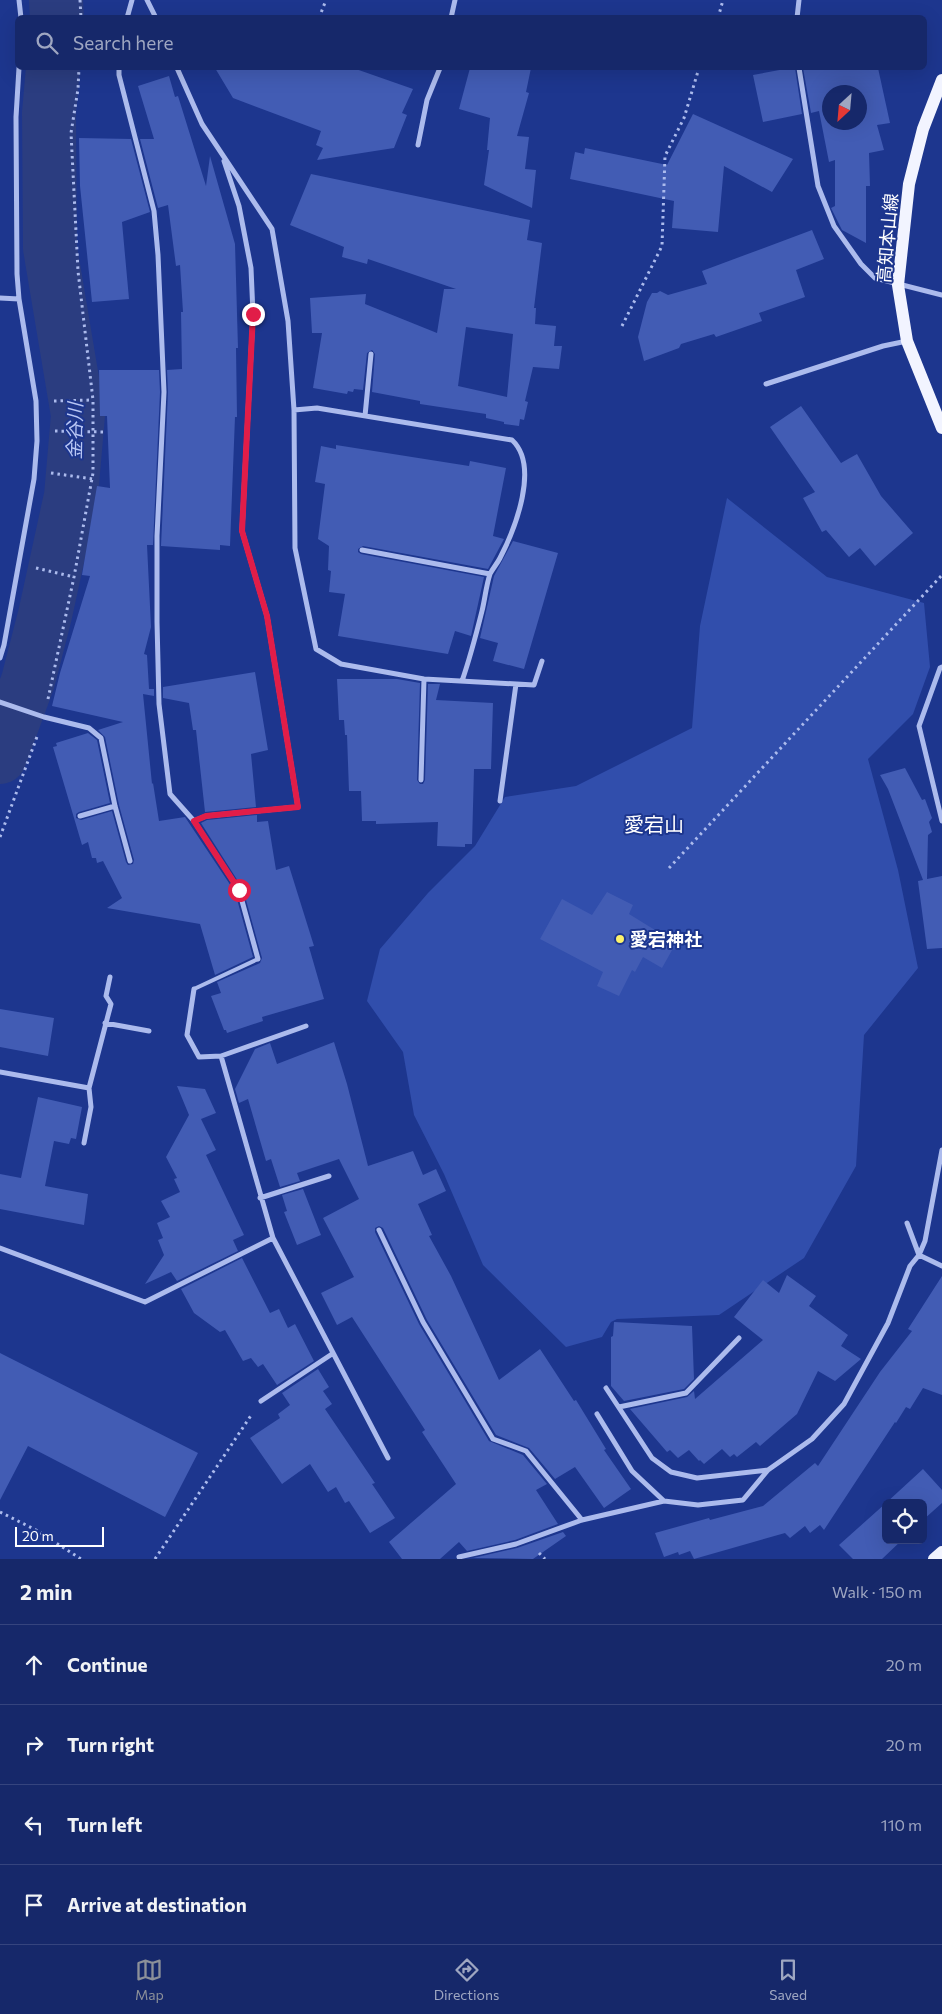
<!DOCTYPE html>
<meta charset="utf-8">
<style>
:root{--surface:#16286a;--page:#233472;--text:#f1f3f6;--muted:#9ea6c1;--line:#35447e;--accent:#8c9099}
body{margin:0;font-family:Commissioner,"Noto Sans JP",sans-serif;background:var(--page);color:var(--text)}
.controls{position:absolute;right:15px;bottom:15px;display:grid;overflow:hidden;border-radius:8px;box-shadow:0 5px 20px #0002}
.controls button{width:45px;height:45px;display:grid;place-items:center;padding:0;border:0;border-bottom:1px solid var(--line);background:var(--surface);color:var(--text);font:25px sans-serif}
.compass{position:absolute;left:822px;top:85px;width:45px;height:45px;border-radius:50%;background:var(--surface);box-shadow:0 5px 20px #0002;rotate:206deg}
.scale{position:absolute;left:15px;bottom:12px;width:89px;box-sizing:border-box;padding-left:5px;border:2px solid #fff;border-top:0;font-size:14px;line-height:18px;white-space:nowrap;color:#fff;-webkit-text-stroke:4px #1d368e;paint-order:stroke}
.stop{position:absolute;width:15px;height:15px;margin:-11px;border:4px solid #e11d48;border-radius:50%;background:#fff}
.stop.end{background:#e11d48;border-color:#fff;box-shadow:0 1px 5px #0008}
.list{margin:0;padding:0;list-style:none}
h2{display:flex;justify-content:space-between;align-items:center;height:65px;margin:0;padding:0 20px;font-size:21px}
h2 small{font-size:16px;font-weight:400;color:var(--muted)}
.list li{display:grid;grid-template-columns:32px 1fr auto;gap:15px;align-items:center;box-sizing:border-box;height:80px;padding:0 20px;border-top:1px solid var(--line)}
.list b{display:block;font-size:19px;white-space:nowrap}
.list em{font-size:16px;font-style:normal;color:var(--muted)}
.icon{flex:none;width:28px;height:28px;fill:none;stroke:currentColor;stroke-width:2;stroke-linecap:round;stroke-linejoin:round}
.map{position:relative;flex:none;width:942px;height:1559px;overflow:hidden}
.search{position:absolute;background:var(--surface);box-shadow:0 5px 20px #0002;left:15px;right:15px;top:15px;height:55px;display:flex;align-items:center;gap:12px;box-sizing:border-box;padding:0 18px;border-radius:8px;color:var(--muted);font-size:19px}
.sheet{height:385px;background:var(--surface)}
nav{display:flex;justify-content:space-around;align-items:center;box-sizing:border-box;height:70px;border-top:1px solid var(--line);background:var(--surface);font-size:14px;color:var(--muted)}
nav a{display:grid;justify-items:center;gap:2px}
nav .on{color:var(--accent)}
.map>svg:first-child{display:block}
.green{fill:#314eac}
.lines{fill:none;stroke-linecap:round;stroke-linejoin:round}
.river{stroke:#2b3d80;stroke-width:54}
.building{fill:#425cb4;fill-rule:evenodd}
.path{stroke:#acbbed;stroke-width:3;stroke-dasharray:2.5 4;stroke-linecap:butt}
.lane{stroke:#acbbed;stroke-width:4}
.street{stroke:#acbbed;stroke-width:5}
.primary{stroke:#f2f4ff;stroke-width:12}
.route{stroke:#e11d48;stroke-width:6}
.poi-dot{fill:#fcf26a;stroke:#1d368e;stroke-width:2}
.labels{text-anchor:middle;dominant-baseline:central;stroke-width:4;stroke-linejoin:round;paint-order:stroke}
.street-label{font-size:18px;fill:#fff;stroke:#1d368e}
.poi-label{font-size:18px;font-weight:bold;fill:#fff;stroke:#1d368e;text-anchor:start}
.water-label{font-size:19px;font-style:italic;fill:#b8c6f4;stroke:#1d368e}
.quarter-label{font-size:20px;fill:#fff;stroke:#1d368e}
</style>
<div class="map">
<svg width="942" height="1559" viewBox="0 0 942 1559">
<rect width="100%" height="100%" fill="#1d368e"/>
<path class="green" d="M727 498 827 577 924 603 930 667 913 714 868 759 898 870 918 968 864 1035 856 1166 804 1258 719 1315 617 1319 611 1322 602 1337 566 1347 483 1265 444 1174 414 1115 403 1052 367 1001 380 949 428 893 475 846 505 797 576 786 692 728 700 626Z"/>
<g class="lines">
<path class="river" d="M56 0 57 18
M0 757 28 681 45 615 71 496 78 415 50 248 49 113 53 68"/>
</g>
<path class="building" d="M215 68H353L413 89 402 113 407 115 394 148 317 160 323 148 316 145 321 131 233 98Z
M470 68H531L526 92 529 93 517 136 529 137 525 169 536 170 532 208 484 185 489 150H487L490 118 459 109Z
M790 68H795L802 114 763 122 753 75Z
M803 68H878L890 123 877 125 884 150 869 153 870 186H866V243L842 230 831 208 835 206V160L829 162 819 111 811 113ZM830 92H860V122H830Z
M169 76 175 97 178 96 206 186 210 156 235 244 238 348H236L237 417H235L230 546 220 545V550L161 546 168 392 167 370 182 369 181 312H183L180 265 176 266 168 205 158 208 140 139H154L138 86Z
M693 114 793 159 772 192 724 166 718 232 672 228 674 201 570 179 575 152 584 154 585 148 667 165Z
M79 138 131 139 150 212 122 222 129 299 92 302 80 186Z
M311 174 530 220 527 240 542 243 534 308H536L535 324 556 326 554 346H562L559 369 533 367 525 401 528 402 524 420 520 419 519 426 504 424V422L486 418V414L420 404V401L372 392 375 354 372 350 367 353 363 390 354 389 353 392 348 391 347 394 313 388 322 333H312L310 298 366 294 365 304 437 333 444 289H456L368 259 367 264 342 257 344 247 290 225ZM466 327 513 334 507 397 458 386Z
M812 230 824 259 796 270 805 297 759 313 762 321 716 337 714 334 681 344 679 348 644 361 638 337 647 302 652 293H657L660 291 668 295 707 284 702 271Z
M99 370H159L160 392 153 545H147L151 627 144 654 147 655 149 689H154V696L143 694 152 784 153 783 159 821 185 817 235 892 253 957 215 975 200 924 107 908 122 898 103 861 97 863 96 858H92L88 842 82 845 53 747 57 746 56 743 88 733 97 740 110 803 79 812 76 814V818L81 820 112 811 126 862 128 865 133 864 134 860 119 805 105 737 98 730 123 722 52 706 60 673 90 576 82 575 97 486 110 488 107 416H100Z
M801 406 841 463 857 454 881 496 913 533 875 566 860 548 849 557 826 530 822 532 803 498 815 492 770 427Z
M336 445 469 466 470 461 506 468 493 536 504 539 488 569 363 546 358 549V552L361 554 484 577 471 636 455 631 448 654 338 636 345 594 329 592 331 571 328 570 329 546 318 539 325 484 315 482 321 446 336 449Z
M513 541 558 553 524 669 493 661 498 643 480 638 494 576Z
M255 672 268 750 251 754 256 807 205 812 196 730H193L189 703 163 698V687Z
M337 679H397L420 683 417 780 420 784H423L425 780 428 684H440L436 700 493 703 491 769H474L472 844H465V847L437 846 438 822 376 824V821H362L361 791H349L347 735H345L344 720H339Z
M905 768 922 800 925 799 932 818 929 822 932 832 928 835 927 879 942 876V948L927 949 918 881 923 880 888 789 880 775Z
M257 815V822L268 821 276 870 289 866 314 946 309 947 324 999 262 1017 263 1021 227 1033 226 1030H224L211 996 221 993 217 982 260 963 262 958 243 889 201 823 207 820Z
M607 892 633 905 629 914 676 943 662 968 643 957 635 972 632 970 619 996 597 986 603 972 540 939 562 899 592 915Z
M0 1009 54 1018 48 1056 0 1047Z
M334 1042 347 1084 368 1166 413 1151 423 1175 436 1169 446 1191 418 1204 432 1235 429 1236 451 1276 499 1380 540 1349 574 1401 576 1400 606 1449 604 1450 631 1489 604 1508 575 1467 555 1479 529 1448 496 1435 427 1320 383 1228 379 1226 375 1228V1232L419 1324 489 1441 523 1455 547 1484 536 1490 558 1524 515 1540 467 1551 459 1542 440 1559H402L389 1542 456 1484 422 1432 425 1430 352 1317 337 1325 321 1293 354 1277 323 1218 359 1199 339 1159 297 1173 300 1181 280 1187 271 1159 266 1161 248 1099 239 1103 235 1089 255 1049 270 1043 277 1064Z
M177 1086 205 1089 216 1113 201 1119 216 1150 206 1155 244 1235 233 1240 238 1251 177 1281 171 1272 145 1284 164 1255 158 1240 163 1238 157 1223 170 1217 161 1201 180 1192 174 1179 177 1178 166 1157 189 1115Z
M38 1097 82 1107 76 1139 71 1138 69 1144 54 1141 45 1186 88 1194 84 1225 0 1209V1174L21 1178Z
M303 1189 321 1235 297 1245 284 1212 287 1211 282 1195Z
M242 1258 270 1313 279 1309 288 1328 295 1324 314 1361 277 1385 263 1364 258 1367 251 1358 243 1361 225 1330 220 1332 194 1313 181 1289Z
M787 1275 816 1296 809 1306 848 1335 841 1346 861 1359 835 1381 818 1371 797 1414 760 1446 756 1442 737 1457 734 1454 730 1457 722 1449 704 1464 700 1460 699 1461 689 1450 678 1458 670 1450 667 1452 630 1409 687 1397 694 1391 695 1399 763 1340 734 1317 763 1280 779 1293Z
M942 1276V1395L923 1388 910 1409 906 1407 896 1423 895 1422 824 1530 820 1525 810 1533 805 1526 790 1538 785 1533 694 1559 690 1551 679 1555 678 1552 664 1557 655 1533 709 1518 710 1520 763 1506 815 1463 818 1466 880 1372 912 1331 908 1329Z
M614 1322 692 1326 694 1379 684 1389 624 1401 611 1386V1337L613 1336Z
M0 1353 198 1453 165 1517 28 1446 0 1500Z
M318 1369 329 1387 323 1391 332 1404 325 1409 375 1483 372 1484 395 1518 370 1533 349 1501 345 1503 336 1487 328 1492 310 1464 282 1484 250 1438 280 1418 278 1414 290 1405 282 1393Z
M923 1469 942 1490V1503L923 1520V1503H886Z
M886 1503V1540H902L882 1559H853L839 1545Z
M563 1532 566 1536 533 1559 473 1558 517 1548Z"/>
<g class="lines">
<path class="path" d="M80 0 81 18
M319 18 326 0
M718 18 723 0
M622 326 662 246 665 156 684 118 699 68
M54 401 93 400
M55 431 104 432
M51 473 93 479
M36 568 74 577
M48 699 74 577 93 473V400L78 271 71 133 78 89 79 68
M0 837 38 734
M669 868 942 575
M0 1512 36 1530 81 1559
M539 1553 545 1559
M155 1559 252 1414"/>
<path class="lane" d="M194 989 258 959"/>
<path class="street" d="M19 0 21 18
M147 0 156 18
M127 18 132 0
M451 18 455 0
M797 18 799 0
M119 68V75L154 211 158 255 164 392 157 536V622L159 704 170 794 194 821 239 890 258 959
M177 68 202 124 272 229 288 321 294 410 295 548 316 649 341 664 424 679 534 685 542 661
M799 68 818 186 834 226 861 264 875 278 942 295
M418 145 427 100 440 68
M0 298 19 299
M766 384 883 346 907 341
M294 410 317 408 512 440C540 466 515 529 500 558 497 564 493 568 490 574 486 586 485 599 482 611 476 635 470 658 462 681
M365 416 371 354
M362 550 490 574
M0 658 4 645 34 479 37 441 36 401 19 299 17 274 16 117 19 68
M942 667 940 668 919 726 942 821
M0 702 44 717 89 728 101 738 115 806 130 861
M421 780 424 679
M500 801 516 684
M80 816 115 806
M194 821 206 816 298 807 267 616 242 531 253 314 251 268 239 206 224 161
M194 989 187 1035 199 1057 221 1056 273 1238 388 1458
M105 1023 149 1031
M221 1056 306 1026
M0 1072 89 1088 111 1004 106 996 110 977
M84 1143 91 1107 89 1088
M260 1198 329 1176
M907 1223 919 1255
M379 1230 423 1322 493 1439 526 1451 582 1520
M0 1248 145 1302 273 1238
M919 1255 925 1241 942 1150
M606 1388 652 1458 671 1472 697 1478 768 1470 812 1439 844 1404 888 1323 910 1266 919 1255 942 1266
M261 1401 332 1354
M619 1407 686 1393 739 1338
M597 1414 632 1471 664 1501
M459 1557 516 1544 582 1520 664 1501 698 1505 743 1500 768 1470"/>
<path class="primary" d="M942 80 923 129 909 184 898 285 907 341 942 428
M934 1559 942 1552"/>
</g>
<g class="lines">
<path class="route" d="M239 890 194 821 206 816 298 807 267 616 242 531 253 314"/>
</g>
<circle class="poi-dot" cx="620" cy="939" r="5"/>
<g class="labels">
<g class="street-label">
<text transform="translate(887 238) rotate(-85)">高知本山線</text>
</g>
<g class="poi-label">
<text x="630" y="939">愛宕神社</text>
</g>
<g class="water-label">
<text transform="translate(74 431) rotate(-89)">金谷川</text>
</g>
<g class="quarter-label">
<text x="654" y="824">愛宕山</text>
</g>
</g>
</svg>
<div class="controls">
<button><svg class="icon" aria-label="locate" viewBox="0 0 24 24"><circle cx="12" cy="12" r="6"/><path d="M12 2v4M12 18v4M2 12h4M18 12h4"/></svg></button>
</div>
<svg class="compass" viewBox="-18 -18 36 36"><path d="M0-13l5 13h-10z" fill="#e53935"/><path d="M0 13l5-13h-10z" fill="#9ea6c1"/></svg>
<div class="scale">20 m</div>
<div class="stop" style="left:239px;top:890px"></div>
<div class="stop end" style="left:253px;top:314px"></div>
<div class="search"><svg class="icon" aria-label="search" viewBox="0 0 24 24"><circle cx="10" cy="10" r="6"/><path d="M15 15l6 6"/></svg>Search here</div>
</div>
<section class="sheet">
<h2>2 min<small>Walk · 150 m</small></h2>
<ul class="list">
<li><svg class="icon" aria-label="ahead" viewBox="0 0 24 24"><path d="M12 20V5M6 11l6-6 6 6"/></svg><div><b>Continue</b></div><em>20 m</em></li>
<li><svg class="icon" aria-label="right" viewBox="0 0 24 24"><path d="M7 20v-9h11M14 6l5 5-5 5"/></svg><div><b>Turn right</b></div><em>20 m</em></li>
<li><svg class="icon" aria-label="left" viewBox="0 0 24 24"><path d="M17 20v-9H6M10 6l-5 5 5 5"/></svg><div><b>Turn left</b></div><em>110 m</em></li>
<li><svg class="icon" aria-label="arrive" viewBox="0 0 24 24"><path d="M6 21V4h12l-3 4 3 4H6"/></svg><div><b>Arrive at destination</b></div></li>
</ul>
</section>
<nav>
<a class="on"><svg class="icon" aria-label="map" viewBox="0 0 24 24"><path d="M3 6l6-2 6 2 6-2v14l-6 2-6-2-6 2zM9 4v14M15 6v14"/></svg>Map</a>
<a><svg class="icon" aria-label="directions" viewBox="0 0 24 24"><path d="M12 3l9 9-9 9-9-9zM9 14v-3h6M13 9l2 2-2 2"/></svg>Directions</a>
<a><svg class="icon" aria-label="saved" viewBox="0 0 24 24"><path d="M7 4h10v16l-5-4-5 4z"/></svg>Saved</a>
</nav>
